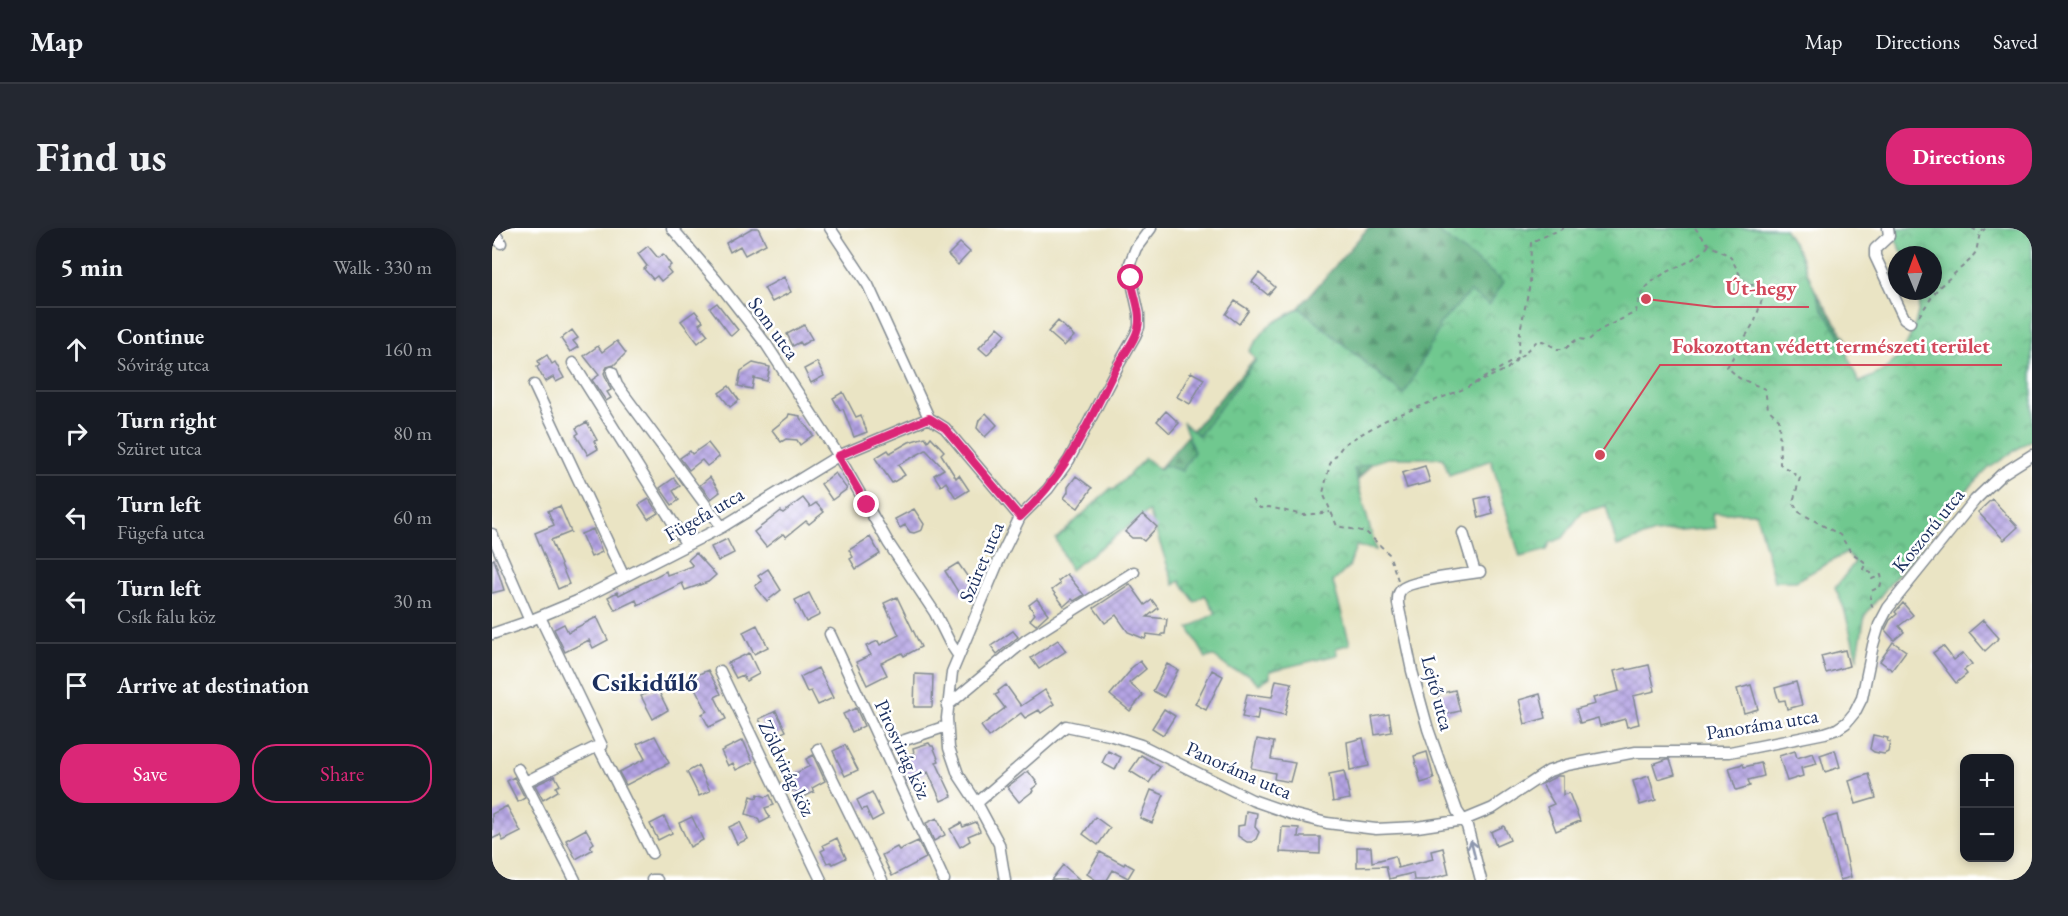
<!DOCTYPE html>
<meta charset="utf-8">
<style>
:root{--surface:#171b24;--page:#242831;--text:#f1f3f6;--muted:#9ea1a6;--line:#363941;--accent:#db2777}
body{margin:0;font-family:"EB Garamond",serif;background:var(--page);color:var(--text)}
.controls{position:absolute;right:18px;bottom:18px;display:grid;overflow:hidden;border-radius:12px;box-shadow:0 3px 9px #0003}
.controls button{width:54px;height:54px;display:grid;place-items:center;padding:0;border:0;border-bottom:2px solid var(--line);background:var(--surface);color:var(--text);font:30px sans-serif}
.compass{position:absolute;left:1396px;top:18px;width:54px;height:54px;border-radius:50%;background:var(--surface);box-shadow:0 3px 9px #0003;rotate:359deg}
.stop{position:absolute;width:18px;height:18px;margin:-14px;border:4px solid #db2777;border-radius:50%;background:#fff}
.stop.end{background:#db2777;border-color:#fff;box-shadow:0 2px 6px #0008}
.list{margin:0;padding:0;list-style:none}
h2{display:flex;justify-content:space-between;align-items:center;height:78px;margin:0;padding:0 24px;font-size:26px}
h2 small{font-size:20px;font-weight:400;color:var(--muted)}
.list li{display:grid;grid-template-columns:39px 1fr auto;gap:18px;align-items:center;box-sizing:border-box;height:84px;padding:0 24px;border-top:2px solid var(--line)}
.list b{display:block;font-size:22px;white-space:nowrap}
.list p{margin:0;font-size:20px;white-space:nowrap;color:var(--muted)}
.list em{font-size:20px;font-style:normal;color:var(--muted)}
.actions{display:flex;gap:12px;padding:18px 24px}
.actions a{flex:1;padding:14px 0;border:2px solid var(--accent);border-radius:24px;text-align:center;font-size:21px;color:var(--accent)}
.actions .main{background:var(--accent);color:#fff}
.icon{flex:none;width:33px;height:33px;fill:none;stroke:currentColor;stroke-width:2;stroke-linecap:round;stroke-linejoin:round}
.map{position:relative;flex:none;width:1540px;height:652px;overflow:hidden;border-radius:24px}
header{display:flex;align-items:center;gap:36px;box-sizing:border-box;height:84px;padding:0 30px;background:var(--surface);border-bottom:2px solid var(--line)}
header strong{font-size:28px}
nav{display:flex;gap:33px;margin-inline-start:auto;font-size:21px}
.intro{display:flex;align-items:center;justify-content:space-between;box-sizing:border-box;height:144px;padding:0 36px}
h1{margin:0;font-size:42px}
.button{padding:15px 27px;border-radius:24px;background:var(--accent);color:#fff;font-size:21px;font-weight:700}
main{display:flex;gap:36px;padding:0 36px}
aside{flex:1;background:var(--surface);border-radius:24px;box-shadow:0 3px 9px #0003}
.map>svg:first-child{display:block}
.forest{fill:url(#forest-firs);stroke:#3b6e6c;stroke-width:1.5}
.park{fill:url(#park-crowns);stroke:#457c76;stroke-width:1.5}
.building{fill:url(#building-cross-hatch)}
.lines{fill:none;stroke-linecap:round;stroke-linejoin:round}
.minor-casing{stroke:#828a91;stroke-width:13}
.path{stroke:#828a91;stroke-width:2;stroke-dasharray:4.5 4.5;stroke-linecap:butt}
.minor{stroke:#fff;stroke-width:10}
.oneway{stroke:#8d97ae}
.route{stroke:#db2777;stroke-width:8}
.labels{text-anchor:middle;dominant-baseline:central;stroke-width:5;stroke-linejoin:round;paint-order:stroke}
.street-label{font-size:20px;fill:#1b2f5e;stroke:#fff}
.district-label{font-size:26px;font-weight:bold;fill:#1b2f5e;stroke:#fff}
.leader{fill:none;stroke:#d1495b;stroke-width:2}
.callout-dot{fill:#d1495b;stroke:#fff;stroke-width:2}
.callout-label{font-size:21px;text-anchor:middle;font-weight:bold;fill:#d1495b;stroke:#fff;stroke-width:5;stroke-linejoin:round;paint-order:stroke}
</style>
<header>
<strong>Map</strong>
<nav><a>Map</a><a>Directions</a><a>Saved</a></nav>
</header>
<div class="intro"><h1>Find us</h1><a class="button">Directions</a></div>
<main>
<aside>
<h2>5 min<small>Walk · 330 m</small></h2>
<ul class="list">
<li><svg class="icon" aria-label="ahead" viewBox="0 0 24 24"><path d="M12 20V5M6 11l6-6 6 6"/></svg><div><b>Continue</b><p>Sóvirág utca</p></div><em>160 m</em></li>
<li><svg class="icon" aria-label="right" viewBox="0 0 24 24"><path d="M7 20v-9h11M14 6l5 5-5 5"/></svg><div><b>Turn right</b><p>Szüret utca</p></div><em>80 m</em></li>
<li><svg class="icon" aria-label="left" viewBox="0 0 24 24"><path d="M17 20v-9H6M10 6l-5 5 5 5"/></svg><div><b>Turn left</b><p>Fügefa utca</p></div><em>60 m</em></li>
<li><svg class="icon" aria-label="left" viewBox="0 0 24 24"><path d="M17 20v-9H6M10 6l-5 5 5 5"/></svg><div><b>Turn left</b><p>Csík falu köz</p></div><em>30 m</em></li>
<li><svg class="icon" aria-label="arrive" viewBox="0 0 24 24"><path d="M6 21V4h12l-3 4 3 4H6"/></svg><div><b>Arrive at destination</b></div></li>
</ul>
<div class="actions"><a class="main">Save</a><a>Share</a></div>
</aside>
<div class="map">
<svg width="1540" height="652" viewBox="0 0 1540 652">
<defs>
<pattern id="forest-firs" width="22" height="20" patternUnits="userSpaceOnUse" patternTransform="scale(1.5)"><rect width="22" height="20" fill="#5bac7a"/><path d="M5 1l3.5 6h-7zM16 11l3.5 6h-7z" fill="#4a8c67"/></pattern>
<pattern id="park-crowns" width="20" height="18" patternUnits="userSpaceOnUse" patternTransform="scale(1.5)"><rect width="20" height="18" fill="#6fc88f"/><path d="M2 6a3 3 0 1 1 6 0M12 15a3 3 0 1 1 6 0" fill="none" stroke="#5aa378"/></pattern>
<pattern id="building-cross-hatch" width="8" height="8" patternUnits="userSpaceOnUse" patternTransform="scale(1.5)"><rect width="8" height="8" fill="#b5a4e4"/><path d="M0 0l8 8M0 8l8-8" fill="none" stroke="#9286bc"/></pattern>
</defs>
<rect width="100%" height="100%" fill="#fff"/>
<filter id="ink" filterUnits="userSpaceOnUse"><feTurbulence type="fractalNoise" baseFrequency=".0167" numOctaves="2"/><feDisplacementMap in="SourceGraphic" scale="12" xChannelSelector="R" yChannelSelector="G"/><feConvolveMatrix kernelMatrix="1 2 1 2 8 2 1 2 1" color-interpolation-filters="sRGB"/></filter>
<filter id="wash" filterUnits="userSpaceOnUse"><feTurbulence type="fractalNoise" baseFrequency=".008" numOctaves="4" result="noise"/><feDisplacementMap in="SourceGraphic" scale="24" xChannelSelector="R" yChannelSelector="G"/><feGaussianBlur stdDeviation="1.35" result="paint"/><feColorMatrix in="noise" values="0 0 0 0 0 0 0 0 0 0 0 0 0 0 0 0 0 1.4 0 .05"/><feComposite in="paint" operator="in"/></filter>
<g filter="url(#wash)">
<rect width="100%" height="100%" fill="#eae4c4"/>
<path class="forest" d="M876 0H1284L1354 111 1261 181 1069 170 881 234 827 300 660 249Z"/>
<path class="park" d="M941 0H1292L1308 26 1330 80 1346 104 1367 155C1376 150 1388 146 1396 139 1417 121 1428 91 1428 63H1441V27H1412L1397 0H1540V211L1496 241 1464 273 1373 387 1365 431 1352 380 1343 360 1363 334 1354 325 1304 353H1282L1264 285H1220L1224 300 1162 305 1125 318 1114 278 1090 284 1071 310 1058 315 1055 322 1028 329 999 232 957 247 951 230H896L862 241 884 322 864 318 857 339 841 354 858 416 844 420 845 427 778 443V449L767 456 756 446 738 441 721 428 714 430 697 400 724 385 713 367 703 374 688 353 682 357 657 283 578 342 564 311 619 260 622 262 653 230 668 242 672 237 690 243 702 224 691 194 707 208 764 132 757 123 776 98 808 80 912 167 947 101 946 98 978 64 997 77 1012 54Z"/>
<g id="blocks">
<path class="building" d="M260 0H266L274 16 253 27 248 18 238 24 234 15Z
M468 15 478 24 466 37 456 27Z
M156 18 166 30 171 26 179 37 175 40 179 45 169 53 165 48 161 51 152 41 155 38 146 26Z
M767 45 783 59 776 67 760 54Z
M292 49 299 64 280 74 272 60Z
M743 73 757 82 747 96 734 86Z
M225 75 246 102 239 108 218 80Z
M203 83 211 93 207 96 216 107 206 115 189 93Z
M566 93 582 108 572 118 556 104Z
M312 97 320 111 310 117 308 114 301 118 295 106Z
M506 99 514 106 495 127 487 120Z
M80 102 86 110 81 113 86 119 78 124 69 111Z
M125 113 134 125 122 137 115 139 112 145 119 162 115 164 119 170 114 173 100 152 107 147 92 128 106 118 110 124Z
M55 127 60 136 63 134 72 150 64 154 61 149 53 154 45 139 48 137 46 133Z
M325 134 332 148 319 155 312 141Z
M261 135 278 139 275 153 262 150 260 161 246 158 249 143Z
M699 144 712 151 698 176 685 169Z
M237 158 247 172 238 179 227 165Z
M351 164 364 189 369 187 375 204 362 209 351 181 348 182 341 170Z
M674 183 687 195 678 205 665 193Z
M494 185 505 197 493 209 485 200 487 192Z
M297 186 308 188V190L321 207 308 217 305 212 294 211 289 214 280 202 296 189Z
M95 194 105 212 102 213 106 221 96 227 84 207 87 205 84 200Z
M433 209 436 213 439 209 452 223 449 226 464 250 467 247 477 262 464 270 454 254 449 258 442 247 452 241 434 222 406 237 413 247 400 255 383 230 396 222 398 225 417 214Z
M216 215 227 229 215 238 210 232 197 242 188 230 198 223 200 226Z
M933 238 938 254 915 260 910 245Z
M343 245 355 261 340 272 329 256Z
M584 248 600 260 586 280 572 270 576 264V259Z
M218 249 228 264 219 271 208 257Z
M182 250 188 258 181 263 187 272 180 277 168 260Z
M997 268 1001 286 987 290 983 271Z
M311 270 318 279 324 275 332 284 317 296 314 293 294 309 291 306 274 319 262 304 289 283 291 285Z
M157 271 166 285 156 291 147 277Z
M1500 271 1526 299 1512 312 1486 284Z
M68 278 79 304 59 312 77 356 66 361 43 305 62 297 56 283Z
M422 281 432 296 430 302 422 305 418 304 413 297 408 300 403 291Z
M651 286 665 299 652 313 648 310H640L633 304Z
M101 301 110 324 99 329 89 306Z
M378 309 388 326 364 341 358 331 361 329 357 322Z
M235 311 242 325 226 333 219 319Z
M204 325 224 347 216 354 193 362 190 355 146 377 144 372 123 382 116 369 125 364 127 367 174 343 175 347 201 338 196 332Z
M2 331 12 362 0 365V332Z
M466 335 482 358 468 367 453 343Z
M276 341 289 362 275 373 263 358 270 353 266 348Z
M575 346 592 367 582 373 580 371 572 378 560 362 568 356 566 353Z
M638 356 653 377 660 372 666 380 655 389 675 391 673 406H670V408L655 406 653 411 636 404 624 387 613 395 602 380Z
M317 365 328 387 314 394 303 372Z
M405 369 429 419 412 428 410 425 389 435 395 447 375 457 364 434 379 427 374 418 386 413 388 417 407 407 392 375Z
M545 371 556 386 544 397 538 392 543 386 537 377Z
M1411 375 1421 387 1407 398 1412 404 1402 412 1393 402 1398 392 1405 386 1403 384Z
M105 389 116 412 101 420 97 412 73 424 62 401 72 396 76 404Z
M1491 392 1507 410 1493 423 1477 404Z
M265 397 276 419 262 426 251 404Z
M521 403 526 409 505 426 499 418Z
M566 412 574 423 547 441 539 430Z
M1401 414 1414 423 1400 442 1388 433Z
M1451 418 1462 432 1471 425 1480 436 1472 442 1475 446 1464 455 1441 425Z
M1353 422 1357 438 1334 445 1329 428Z
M257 425 267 446 254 453 251 447 244 450 236 435Z
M648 433 654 441 637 455 651 467 638 483 618 467 639 442 638 441Z
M675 436 686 442 672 469 661 463Z
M1157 437 1163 463 1141 468 1147 496 1135 499 1133 491 1108 498 1106 490 1088 495 1084 481 1103 476 1101 470 1127 463 1122 443 1134 440 1135 442Z
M326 440 341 470 326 477 319 463 315 464 308 449Z
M216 442 229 466 223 469 234 491 217 499 210 486 215 483 203 460 206 454 205 447Z
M720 442 731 448 714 482 703 476Z
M423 446 441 447 440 479H422Z
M784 452 800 455 793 487 767 481 765 492 750 489 755 466 780 469Z
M1304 454 1310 477 1295 481 1293 472 1287 473 1283 460Z
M514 457 529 478 553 462 562 476 549 485 547 482 533 490 529 485 497 509 489 498 513 480 503 467 507 465 506 463Z
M1259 457 1266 481 1252 485 1245 461Z
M165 460 176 482 161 491 149 468Z
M963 462 968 483 951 487 946 466Z
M1048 466 1054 490 1033 496 1027 472Z
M364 480 372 498 360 504 351 486Z
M672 481 683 488 671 507 660 500Z
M284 483 294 503 277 511 267 491Z
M897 486 900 504 883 507 880 489Z
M1381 507 1396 510 1395 513 1398 514 1396 524 1392 526 1382 524 1378 521Z
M163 508 177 535 134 557 127 544 153 531 145 516Z
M871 510 877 538 858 542 855 514Z
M765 511 782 514 779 531 803 535 798 554 782 551 783 545 759 540Z
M251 512 261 534 244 542 241 535 236 538 229 523Z
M437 515 439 518H441L447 533 444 534 460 568 449 573 436 544 415 554 405 532 422 525 421 520Z
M353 517 366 542 353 548 341 523Z
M1343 522 1348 539 1333 544 1328 527Z
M616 523 629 529 623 542 610 535Z
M1303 523 1305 530 1321 525 1325 536 1309 540 1311 548 1295 553 1287 528Z
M935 524 942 551 929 555 922 528Z
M321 527 333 553 320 560 322 564 308 571 303 561 300 563 294 550 318 538 314 531Z
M649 527 668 539 657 555 638 543Z
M1175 531H1178L1183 546 1166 551 1161 536Z
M1269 535 1272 548 1256 552 1258 558 1244 562 1237 540 1251 536 1252 539Z
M206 538 218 563 207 568 195 544Z
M536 543 546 556 540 561 541 563 527 574 515 559Z
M852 543 858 571 841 574 837 546Z
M1377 546 1384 570 1364 576 1357 553Z
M63 548 68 557 64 559 66 563 51 572 43 557Z
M1065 548H1071V567L1077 565 1088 593 1064 603 1055 579 1062 576 1050 556Z
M1157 548 1164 572 1148 577 1141 553Z
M22 549 33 570 26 574 15 553Z
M659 562 672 567 660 595 648 590Z
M380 564 391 587 380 593 374 580 370 582 365 572Z
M266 566 274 569 278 567 282 577 273 580 278 590 268 595 266 590 254 586 259 568 265 570Z
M15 578 29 604 11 613 8 607 0 611V586Z
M754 583 765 585 763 599 767 604 764 611 760 614H755L746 608V598L752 597Z
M1345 587 1359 649 1348 652 1331 591Z
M172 589 180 605 166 612 158 596Z
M200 589 211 612 198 619 187 595Z
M603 589 618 600 606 617 591 606Z
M445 590 453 607 442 613 434 595Z
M248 594 256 611 245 616 237 599Z
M484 594 488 603 476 608 478 613 468 619 458 601 469 595 471 599Z
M1012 598 1018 612 1004 618 999 604Z
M790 599 807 600 806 609H828V626L788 624Z
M94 601 102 615 98 618 100 622 84 631 74 612Z
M345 610 354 630 341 636 339 634 335 635 329 623 333 621 331 617Z
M426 613 434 630 400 648 390 627 405 619 407 622Z
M865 619H879L880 634 903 628 906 640 941 631 939 623 951 620 957 646 934 652H922L921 645 897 651 894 638 865 639Z
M608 624 632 637 633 635 642 640 636 650 621 642 615 652H604L595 646Z
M571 637 588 652H559Z"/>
</g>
</g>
<g filter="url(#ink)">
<use href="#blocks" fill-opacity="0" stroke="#828a91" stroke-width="1.5"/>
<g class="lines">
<g class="minor-casing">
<path id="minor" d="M180 0 225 53 274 116 343 222 397 316 443 385 458 415 466 427
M338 0 376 57 437 190 453 200 528 289
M1396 0 1397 8 1383 21V28L1412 90 1418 94
M0 1 9 15
M81 135 195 317
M120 144 125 157 230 299
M42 157 132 349
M971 305 983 344
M0 306 38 393
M988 344C974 346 915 353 909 362 905 366 906 371 906 376L920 443 936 501 965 583 975 598 989 652
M48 389 110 518 107 520
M0 406 32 395 85 373 230 299 346 228 437 190
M338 406 452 652
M228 443 329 652
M455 478 534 412 642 344
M401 516 455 498
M326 521 390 652
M26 541 33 554
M485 575 574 498 617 507 649 517 760 572 803 587 835 595 884 601 925 599 972 592 1001 580 1057 543 1075 537 1144 524H1238L1333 505 1345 501 1354 495 1363 484 1370 470 1381 417 1387 397 1396 380 1483 272 1510 246 1540 227
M83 652 33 554 106 518 160 625
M160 652H165
M513 652 507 616 485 575 466 546 457 520 455 490 460 444 507 332 528 289 556 261 577 232 627 136 643 108 647 99V86L639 50 638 35 644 20 659 0"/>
</g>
<path class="path" d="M1203 0 1217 17 1238 28 1251 53 1273 62 1263 93 1235 139 1247 150 1273 161 1276 181 1287 191 1288 236 1308 250 1301 274 1307 284 1348 307 1359 324 1374 335 1371 341 1379 345 1380 351 1389 347 1390 352 1388 359 1379 363 1378 372 1382 383
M1480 0 1488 5
M1427 88 1446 60 1477 33 1484 24 1488 5 1494 0
M982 156 1015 141 1044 114 1051 113 1065 121H1073L1085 111 1097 112 1108 102 1144 84C1150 40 1195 45 1217 17
M760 272 768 280 777 279 811 287 838 284
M906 352 897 326 874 304 845 298 831 265 838 236 852 216 894 192 974 160 1026 130 1028 103 1038 56 1039 14 1072 0"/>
<use href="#minor" class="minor"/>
</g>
<defs><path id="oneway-shaft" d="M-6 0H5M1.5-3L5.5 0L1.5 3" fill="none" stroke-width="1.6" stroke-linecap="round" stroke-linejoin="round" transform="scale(1.5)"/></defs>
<use class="oneway" href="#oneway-shaft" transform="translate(981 621) rotate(-104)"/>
</g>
<g class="lines" filter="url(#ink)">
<path class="route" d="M375 277 346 228 437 190 453 200 528 289C575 246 596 195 624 140 631 127 643 114 646 100 650 85 641 66 639 50"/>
</g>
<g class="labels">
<g class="street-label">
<text transform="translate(282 100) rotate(54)">Som utca</text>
<text transform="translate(212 286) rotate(-30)">Fügefa utca</text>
<text transform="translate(1436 302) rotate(-51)">Koszorú utca</text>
<text transform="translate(489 334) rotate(-67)">Szüret utca</text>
<text transform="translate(946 465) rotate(75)">Lejtő utca</text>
<text transform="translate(1270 496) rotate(-9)">Panoráma utca</text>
<text transform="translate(411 521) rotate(65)">Pirosvirág köz</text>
<text transform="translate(295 540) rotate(64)">Zöldvirág köz</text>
<text transform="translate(747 542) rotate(24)">Panoráma utca</text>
</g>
<g class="district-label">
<text x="153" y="454">Csikidűlő</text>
</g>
</g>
<path class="leader" d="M1154 71L1222 79H1317M1108 227L1168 137H1510"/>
<g class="callout-dot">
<circle cx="1154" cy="71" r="6"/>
<circle cx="1108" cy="227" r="6"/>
</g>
<g class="callout-label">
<text x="1269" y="67">Út-hegy</text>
<text x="1339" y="125">Fokozottan védett természeti terület</text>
</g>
</svg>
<div class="controls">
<button>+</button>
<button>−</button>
</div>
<svg class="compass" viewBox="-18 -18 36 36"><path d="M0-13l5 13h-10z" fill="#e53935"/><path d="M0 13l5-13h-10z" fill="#9ea1a6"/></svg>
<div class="stop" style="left:639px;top:50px"></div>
<div class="stop end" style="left:375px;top:277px"></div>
</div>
</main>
